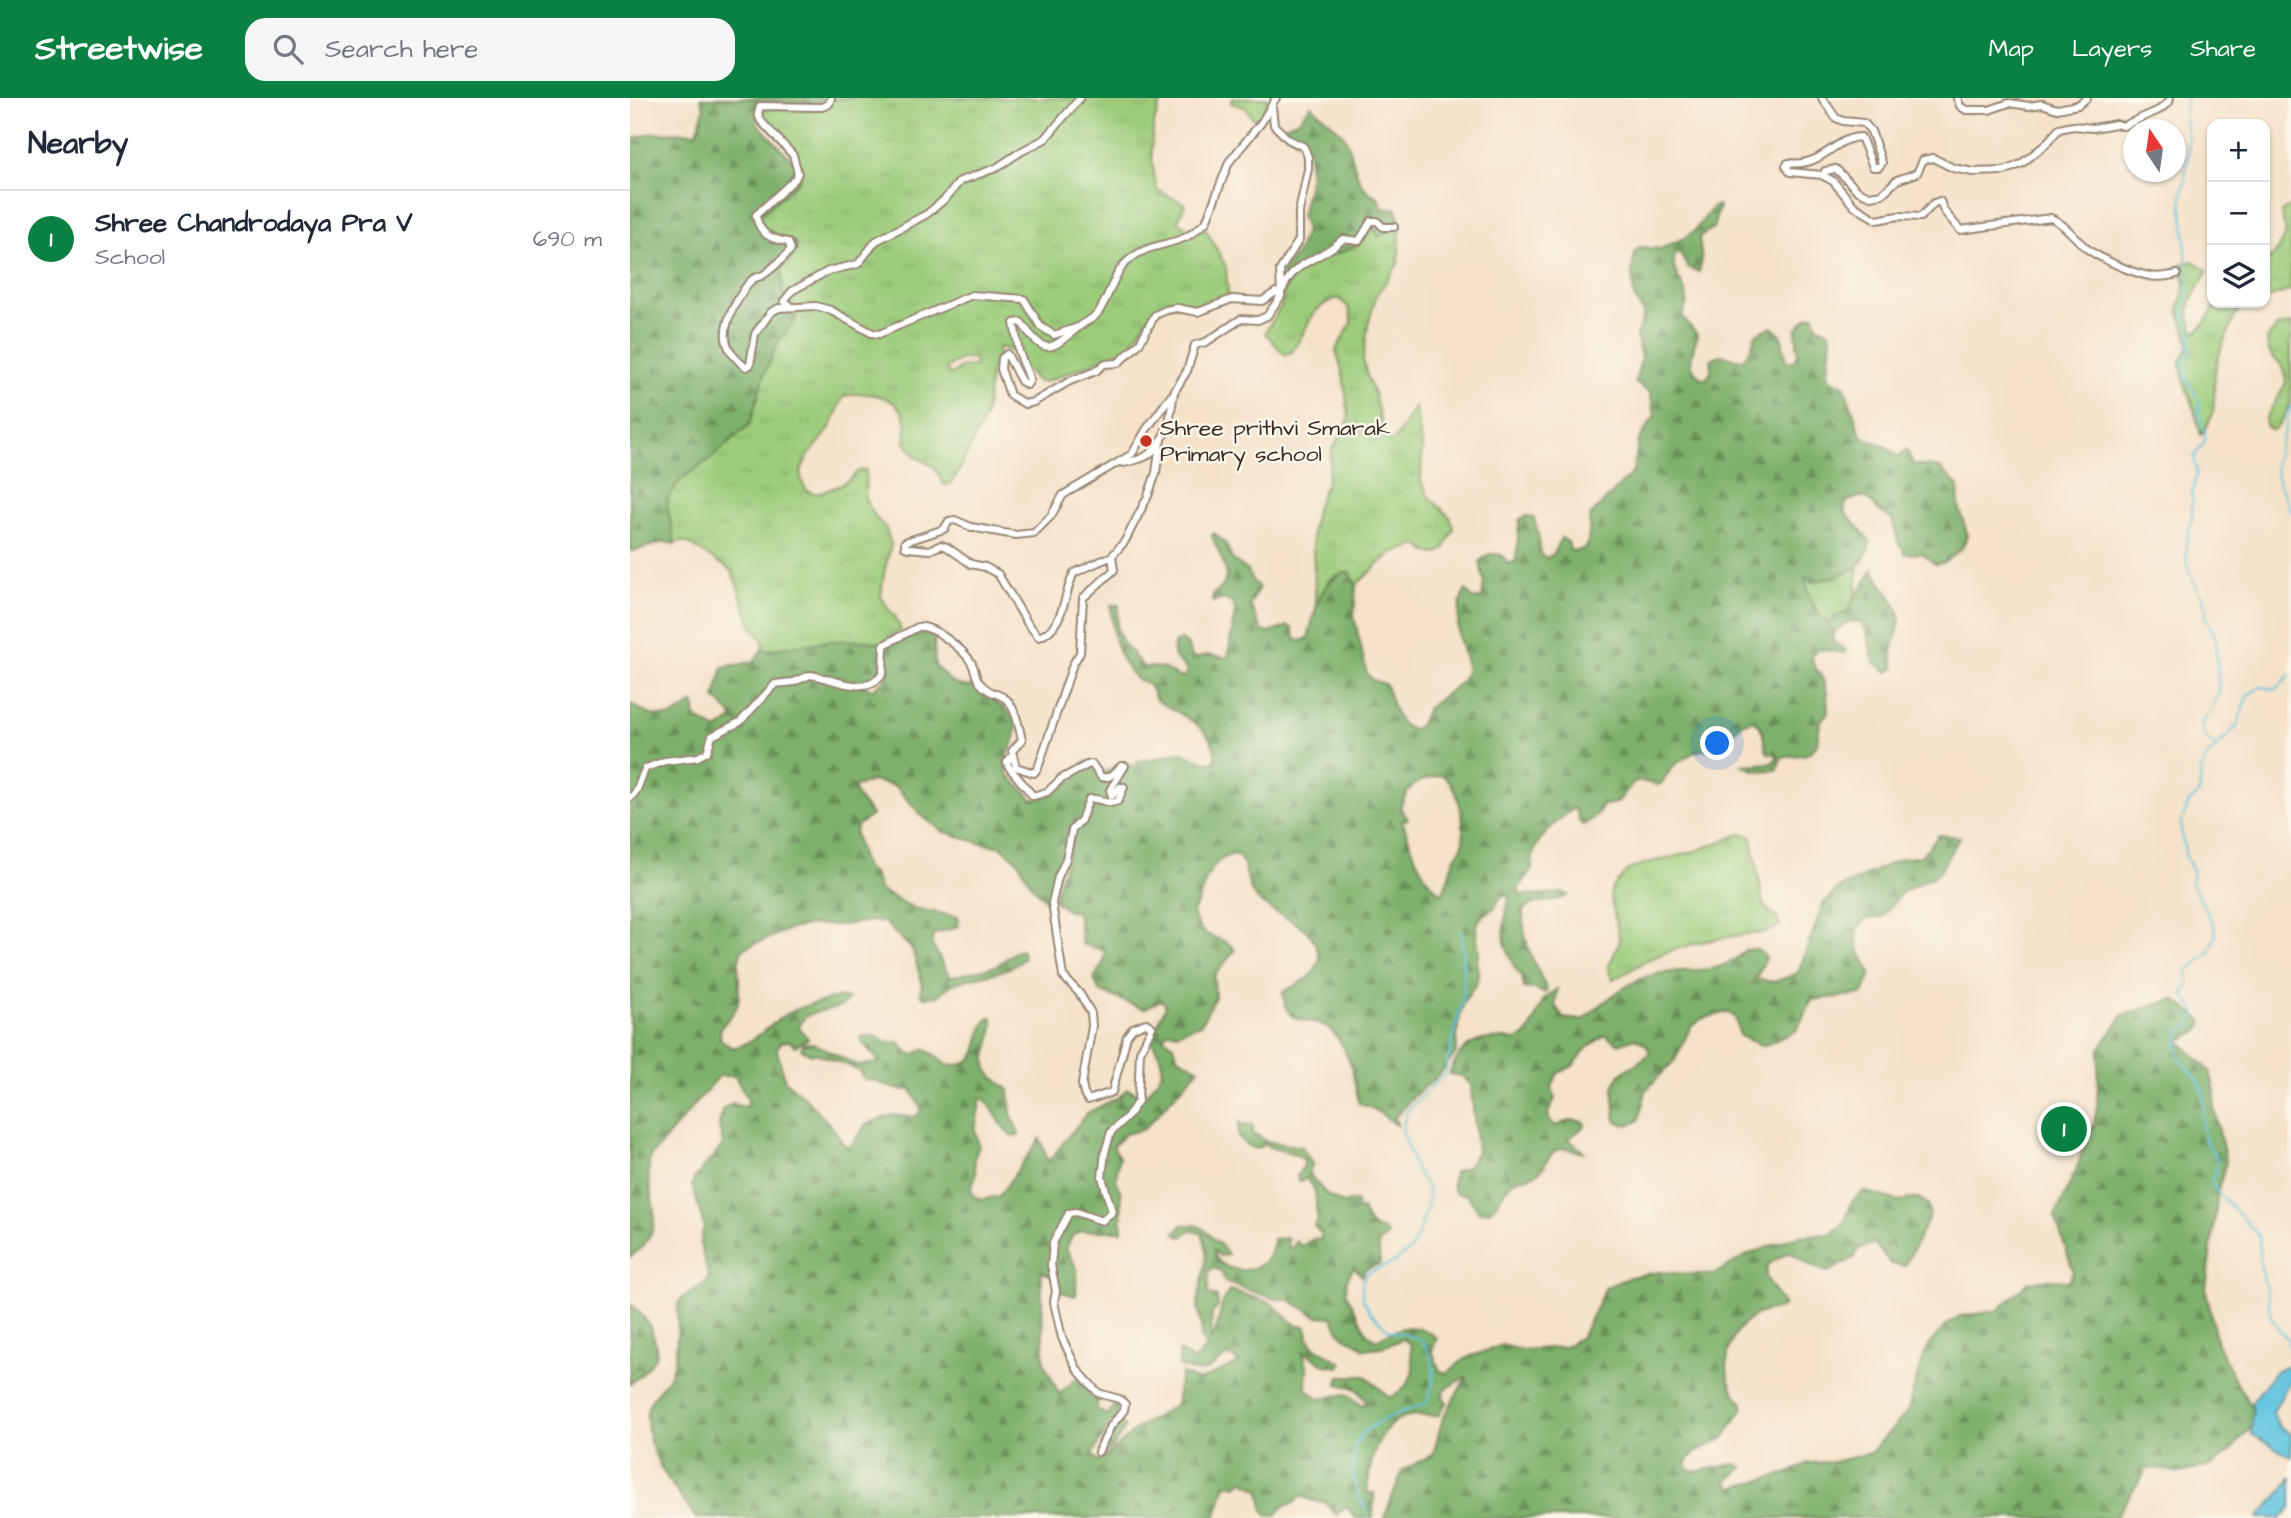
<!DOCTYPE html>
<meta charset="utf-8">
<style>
:root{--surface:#fff;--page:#f6f6f7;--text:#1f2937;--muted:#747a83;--line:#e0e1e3;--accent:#0b8043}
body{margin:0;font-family:"Architects Daughter",sans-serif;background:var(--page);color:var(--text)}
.controls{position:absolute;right:21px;top:21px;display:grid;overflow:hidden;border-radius:14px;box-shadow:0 2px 5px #0004}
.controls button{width:63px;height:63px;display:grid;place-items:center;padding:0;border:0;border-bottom:2px solid var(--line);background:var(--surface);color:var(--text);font:35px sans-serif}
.compass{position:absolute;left:1493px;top:21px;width:63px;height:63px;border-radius:50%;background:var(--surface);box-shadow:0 2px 5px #0004;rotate:347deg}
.you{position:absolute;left:1088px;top:646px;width:24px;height:24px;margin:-18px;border:5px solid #fff;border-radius:50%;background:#1a73e8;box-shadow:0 0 0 10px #1a73e833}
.badge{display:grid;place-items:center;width:46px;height:46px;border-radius:50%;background:var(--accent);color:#fff;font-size:23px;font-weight:700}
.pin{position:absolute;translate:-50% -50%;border:4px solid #fff;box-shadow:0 2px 7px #0006}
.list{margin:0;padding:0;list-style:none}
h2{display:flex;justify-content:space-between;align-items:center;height:91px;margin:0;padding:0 28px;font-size:30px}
h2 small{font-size:23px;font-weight:400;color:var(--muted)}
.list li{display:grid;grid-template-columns:46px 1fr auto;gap:21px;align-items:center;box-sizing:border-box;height:98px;padding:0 28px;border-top:2px solid var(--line)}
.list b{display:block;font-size:26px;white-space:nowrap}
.list p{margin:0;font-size:23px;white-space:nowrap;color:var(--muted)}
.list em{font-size:23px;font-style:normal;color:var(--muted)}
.icon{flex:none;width:38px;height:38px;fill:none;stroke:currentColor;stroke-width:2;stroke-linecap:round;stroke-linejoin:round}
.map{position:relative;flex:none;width:1661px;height:1420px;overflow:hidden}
header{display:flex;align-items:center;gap:42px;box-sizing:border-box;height:98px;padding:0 35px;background:var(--accent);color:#fff}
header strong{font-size:33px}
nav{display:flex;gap:38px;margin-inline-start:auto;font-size:24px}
.search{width:490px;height:63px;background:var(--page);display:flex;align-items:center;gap:18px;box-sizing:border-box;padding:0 24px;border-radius:21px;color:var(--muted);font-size:26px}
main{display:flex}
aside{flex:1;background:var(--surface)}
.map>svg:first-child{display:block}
.grass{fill:url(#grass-tufts);stroke:#6c7b4c;stroke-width:2;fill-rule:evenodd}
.forest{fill:url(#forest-firs);stroke:#5c6d44;stroke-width:2;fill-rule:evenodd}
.water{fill:#62c5e0;stroke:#4e787f;stroke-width:2}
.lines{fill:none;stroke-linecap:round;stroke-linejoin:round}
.stream{stroke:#62c5e0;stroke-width:2}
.minor-casing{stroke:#988674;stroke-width:10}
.minor{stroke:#fff;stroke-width:6}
.poi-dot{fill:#c8321e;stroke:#fbf7ec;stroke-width:2.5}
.labels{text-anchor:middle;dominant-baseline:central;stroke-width:5;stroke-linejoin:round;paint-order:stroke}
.poi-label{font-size:23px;fill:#3b2a1e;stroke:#fbf7ec;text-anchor:start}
</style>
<header>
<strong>Streetwise</strong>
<div class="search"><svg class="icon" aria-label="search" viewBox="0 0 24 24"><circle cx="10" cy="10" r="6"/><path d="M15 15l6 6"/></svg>Search here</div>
<nav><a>Map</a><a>Layers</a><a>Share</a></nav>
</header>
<main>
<aside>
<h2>Nearby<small></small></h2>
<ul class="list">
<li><span class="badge">1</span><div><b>Shree Chandrodaya Pra V</b><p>School</p></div><em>690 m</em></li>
</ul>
</aside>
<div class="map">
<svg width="1661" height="1420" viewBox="0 0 1661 1420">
<defs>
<pattern id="grass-tufts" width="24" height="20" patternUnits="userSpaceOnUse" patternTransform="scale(1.75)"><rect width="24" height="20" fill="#9ccc7a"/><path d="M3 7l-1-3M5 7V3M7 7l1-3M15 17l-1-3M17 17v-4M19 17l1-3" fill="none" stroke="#87af69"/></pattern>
<pattern id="forest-firs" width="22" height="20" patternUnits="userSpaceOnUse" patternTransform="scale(1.75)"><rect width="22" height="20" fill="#7db06a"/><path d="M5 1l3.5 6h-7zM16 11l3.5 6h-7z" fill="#688f57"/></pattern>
</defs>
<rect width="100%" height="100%" fill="#fbf7ec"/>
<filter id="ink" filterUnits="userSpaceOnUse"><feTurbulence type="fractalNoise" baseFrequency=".0143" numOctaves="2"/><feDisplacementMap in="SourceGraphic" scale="14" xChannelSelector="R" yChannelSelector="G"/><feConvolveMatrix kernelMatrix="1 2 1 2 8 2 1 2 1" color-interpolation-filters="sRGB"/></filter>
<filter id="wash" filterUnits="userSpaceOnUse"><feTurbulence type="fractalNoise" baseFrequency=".00686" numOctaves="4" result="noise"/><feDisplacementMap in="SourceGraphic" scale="28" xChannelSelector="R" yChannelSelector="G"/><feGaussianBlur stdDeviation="1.57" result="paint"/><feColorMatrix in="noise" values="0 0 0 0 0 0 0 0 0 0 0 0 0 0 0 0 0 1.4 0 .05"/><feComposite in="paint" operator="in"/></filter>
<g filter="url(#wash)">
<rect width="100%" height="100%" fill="#f5e2c9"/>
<path class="grass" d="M202 0H533C518 30 520 61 527 92L555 106 548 123 557 130 576 131 596 169 598 197 578 208 566 211 555 206 537 208 521 216 498 250 418 283 408 284 386 261 382 253 368 249V263L361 273 355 318 326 379 319 387H314L305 370 286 358 275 345C274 338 278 330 276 323 267 295 236 293 214 298 209 307 206 318 201 328 193 342 180 352 173 368 167 381 175 400 192 394 209 388 216 387 228 373L236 372 235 401 246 420 255 429 261 446 254 475 251 498 259 512 264 516 271 532 251 545 218 542 131 553 134 548 132 541 122 529 102 473 58 445 50 443 45 446 37 408 38 400 51 381 84 358 135 274 148 244 166 221 167 212 153 195 151 172 166 154 153 140 133 130 128 118 169 83 162 53 133 21 132 13 136 10 186 12ZM344 260 345 268 332 269 320 277 316 270 331 261Z
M603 0H638L636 10 626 24 615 9 601 5Z
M1661 108V192L1635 201V164L1645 156 1656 135 1651 114Z
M771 127 768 166 746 198 738 227 733 262 738 282 744 295 755 340 761 344C771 338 776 320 785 310L792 347 791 383 798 398 820 419 824 431 814 451 807 456 797 454 788 447 761 455 726 487 725 484 707 477 698 484 686 508 682 432 687 407 697 384 702 351 716 330 719 319 713 277 706 252 722 224 719 210 709 200C677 208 679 233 661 255L655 256 652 254 635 235 651 208 654 194 665 175 698 157 710 155 742 128 748 138Z
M1563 163 1578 173C1565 196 1550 209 1565 235L1574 226 1587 205H1620L1612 207 1608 214C1599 231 1589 251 1586 270 1580 300 1592 308 1571 337L1561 300 1556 291 1550 265 1558 250V241L1549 212 1555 186 1551 166Z
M1661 225V304L1650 326 1643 332 1637 329 1635 322 1656 285C1655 260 1646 268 1639 253 1637 249 1638 245 1637 241L1647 229Z
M1228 469C1227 486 1228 505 1213 516 1207 520 1204 521 1199 526L1192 521 1175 491 1176 478 1201 480Z
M1113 735 1122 740 1133 807 1148 821 1150 827C1137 838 1119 835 1104 838 1077 842 1045 850 1020 861 1007 867 996 877 982 881L978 870 990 843 980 797 983 789 998 772 1017 765 1063 754Z"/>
<path class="forest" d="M71 0H200L189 9 143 4 128 8 127 25 162 62H167L171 75 169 83 129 118 133 130 166 145V154L151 172 153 195 167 212 166 221 148 244 135 274 120 326 84 358 51 381 38 400 37 408 45 446 34 444 3 453H0V41L23 35 67 34 74 11Z
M681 7C688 15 710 31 714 38 728 61 720 87 748 99L753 111 766 110 771 127 748 139 745 130 742 129C728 160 687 154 666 174 660 180 658 188 654 194L652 173 667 155 676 132 671 118 680 79 678 51 649 30 669 22Z
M1088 107 1089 110 1083 130 1069 139 1072 163 1069 174 1057 169 1050 155 1046 154C1037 174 1058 186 1057 204 1056 209 1053 214 1053 220L1067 236C1065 255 1052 265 1073 281L1077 280 1081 274V262C1101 244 1110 286 1126 236L1141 229 1151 236 1156 264 1164 263 1168 257 1166 231 1177 219 1184 217 1187 229 1199 233 1201 237 1198 275 1200 282 1214 287 1231 337C1238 343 1246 343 1254 348 1260 351 1264 356 1269 359L1277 351 1283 366 1310 370 1328 388 1329 409 1337 435 1336 441 1332 450 1313 465 1305 466 1292 455 1276 456 1269 446 1262 421C1259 419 1255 417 1252 415 1236 404 1242 392 1216 404L1214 413 1240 443C1239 473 1205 480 1181 484L1176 479C1175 495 1186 517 1199 526L1205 519 1216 515 1243 471C1249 486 1266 502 1269 514 1272 530 1262 544 1262 558 1262 562 1264 566 1264 570L1258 574 1244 564 1236 532 1231 525C1220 519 1207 529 1202 540L1204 544 1217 552 1215 555 1190 551 1183 555C1180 567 1187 570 1192 580 1198 590 1197 603 1198 614 1197 616 1191 622 1191 623 1186 635 1192 647 1179 655 1170 660 1160 655 1151 660L1147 672 1125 673 1113 667 1142 665 1147 660 1146 656 1138 655C1131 643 1137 632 1124 622L1112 626 1085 651 1065 653 1043 668 1032 685 1028 687 1011 683 1003 685 987 705 974 707 964 720 953 727 950 725 946 712 943 711C929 721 911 737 904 753 901 760 904 769 900 775 896 782 890 786 888 794L892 797 934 795 938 797C924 807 906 800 893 812 892 845 904 864 917 892L914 895 906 891 894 890 892 878 884 869 875 845 874 828 879 800 877 797H872L864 810 853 817 848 824 846 832 849 856 846 864 849 877 846 886 833 905 828 927 826 955 806 980 787 995 764 1020 768 1028 744 1011 729 1005C724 981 720 953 703 934 684 913 656 937 653 894L680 879 690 862C684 820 651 825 626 800 614 787 620 766 605 756 574 762 576 792 563 814 571 847 589 833 605 852L584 878 585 899 571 926 546 935 541 933 535 936 534 940 544 947 547 958 569 971 514 1031 495 1036 483 1048 489 1059 486 1080 491 1096 492 1133H451L442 1138 436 1151 447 1171 446 1198 431 1194 428 1181 411 1173 414 1265 429 1296 450 1278 468 1297 467 1311 477 1317 489 1303 487 1319 479 1327 462 1357 468 1363C483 1356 491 1344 503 1334 516 1323 532 1317 546 1306L551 1275 568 1283 609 1265 599 1257C575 1271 577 1280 549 1268V1253L564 1263 576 1248 571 1240C573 1228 568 1219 568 1207 569 1185 583 1157 572 1136L561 1132 551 1139 545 1135 552 1127C567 1126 573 1128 582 1140 588 1146 594 1148 598 1157L590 1158 584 1152C585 1177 642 1184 643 1141L659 1140 657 1148 663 1150 666 1143 671 1148 685 1140 691 1142V1135L684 1128 688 1120C683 1104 691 1096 677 1081L669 1083 667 1078 674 1067V1062C659 1050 650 1056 634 1046L627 1051 618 1048 608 1039 609 1024 616 1028 621 1026 624 1030 621 1035 631 1039 634 1043 672 1049 682 1066 679 1076 697 1097 716 1107 717 1103H726L728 1112 732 1111C737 1125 741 1131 755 1133L757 1138 748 1146 750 1166 735 1171 732 1178 724 1169 717 1181 716 1195 737 1235 746 1242C768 1229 785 1222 807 1240L802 1253 810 1273 817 1275 836 1260 872 1247 891 1252 934 1249 952 1238 976 1189 1000 1179 1028 1174 1083 1177 1117 1157 1167 1138 1201 1136 1213 1126 1222 1103 1234 1093 1268 1103 1289 1100 1298 1106 1300 1117 1275 1168 1261 1166 1244 1145 1228 1151 1225 1159 1198 1174 1183 1169 1160 1154 1137 1167 1136 1179 1154 1208C1146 1213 1141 1211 1133 1214 1095 1226 1085 1280 1113 1305L1112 1312 1093 1341 1065 1354 1056 1364 1058 1371 1064 1374 1105 1366 1113 1369 1096 1384 1102 1390 1159 1375 1178 1365 1203 1364 1240 1355 1277 1315 1292 1261 1301 1244 1316 1227 1330 1218 1367 1213 1399 1184 1421 1181 1439 1184 1443 1173 1425 1118 1445 1075 1460 1031 1463 1030 1467 1009 1469 952 1472 947 1493 917 1544 901 1573 923 1570 932 1549 943 1580 973 1585 993 1584 1010 1596 1064 1588 1093 1576 1192 1587 1246 1606 1284 1623 1312V1327L1602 1351 1583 1367 1550 1375 1527 1370 1517 1371 1485 1420H754L773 1372 803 1357 813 1320 837 1278 814 1292 813 1300 817 1304 808 1318C796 1318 780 1315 769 1321 744 1336 739 1369 737 1395H744L743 1420H725L717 1409 706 1417 695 1404H688L670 1398 664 1405 654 1408 646 1417 638 1418 634 1414 630 1393 612 1382 607 1388 596 1386 585 1420H66C44 1390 14 1355 17 1315 18 1299 36 1288 41 1274 49 1252 47 1227 48 1205 56 1192 73 1192 79 1179L70 1146 74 1128 62 1087 64 1081 93 1047 89 1027 93 1011 102 1005 113 1009 120 1006 105 978H89L21 1058C9 1097 47 1125 0 1159V606L21 617 41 619 64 605 66 620 87 632 104 620 85 600 93 569 124 564 131 553C169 548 212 537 251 545L250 570 245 582 236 586 232 584 227 587 244 591 258 577 254 555 256 550 280 538 294 535 304 541 305 568C319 582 326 592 347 587 373 616 403 615 375 662L378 677 404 702 420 697 447 679 436 675 451 669 455 664H464L474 674C488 671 486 658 504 669L508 663 520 662 549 654C562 655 571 667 585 663 589 630 548 616 526 602 521 591 521 584 507 582 484 557 483 539 481 507H489L487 531 492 543 513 569 533 570 549 579H554L557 572 543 557 544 545 551 542 557 546 563 561 578 557 598 560 605 512 602 505 594 501 582 504 583 496C609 484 589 457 582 438L584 435 596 446 602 461 618 473 623 484 629 489 620 507 632 533 639 535 658 528 662 530 666 542 671 543 678 540C685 513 688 483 719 473L726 487 724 518 737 576 743 582 755 586C763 601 764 630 784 631L790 627 797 611 832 583C842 569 832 555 829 540 827 528 828 518 830 507 832 500 831 498 836 492L843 501 852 500 854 484 850 463 859 456 871 457 879 466 886 463 889 425 890 421 897 418 904 420 909 441 911 458 917 460 923 456 931 440 938 444 940 452C963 457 958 434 960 418L1003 374 1009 342 1025 317 1020 294 1005 285 1011 261 1006 237 1013 221V214L1004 199 1002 177 1005 154 1010 149 1030 151 1054 140 1064 133 1083 109ZM812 677C830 690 835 724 833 745 832 752 825 757 823 764 819 776 817 786 812 796 788 778 783 750 772 723L778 721 770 710C779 685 788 682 812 677ZM242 683 265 688 291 717 312 733 350 745 372 749 388 763 402 788 421 807 420 794 436 749 437 734 445 722C444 751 430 774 424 802L438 813 447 814 452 846 475 853 473 866 464 880 469 893 514 911 531 902 536 907 521 943C539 968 534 976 515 998L497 991 489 999 457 1015 418 1064 410 1041 369 1098 351 1102 343 1097 341 1091 346 1077 344 1061 349 1048 345 1032 351 999C365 1007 368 1029 382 1038L389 1037 381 1015 379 992C373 987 363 980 358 973 350 960 367 936 362 919 344 927 355 960 333 966 328 968 322 966 316 967L307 958 294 951 285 956H279L269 944 255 945C247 937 243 936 231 939V943L250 964 229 968 183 945 173 946 171 951 181 956H188L219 968 228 972 235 982H243L265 991 281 992 292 1012 285 1019 262 1017 236 1026 219 1050C210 1046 209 1036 202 1029 186 1013 174 996 155 983L147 952 150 944 160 943 165 948 178 941 169 929C176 906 208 918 219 901 209 898 201 901 191 904 176 907 162 912 149 921 134 932 121 946 102 950L91 942C86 925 102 922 107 908 113 889 104 869 112 851L160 831 182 827H212L239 823 254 824 282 851 292 884 291 897 295 899 309 898C324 874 372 883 394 860L392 852 385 854 366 868 321 879 318 876 301 845 304 836 327 829 328 819 284 810 250 793 243 775 236 770 231 758 225 735 227 728 242 717 227 699 224 689ZM584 1170 591 1173 595 1184 645 1201H657L687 1218 702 1219C706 1226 708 1234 715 1239 722 1244 728 1243 734 1251L752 1249 774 1241 781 1247C780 1256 783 1262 783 1269 783 1283 770 1294 760 1300L736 1278H710L708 1286 727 1291 736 1303 733 1308 717 1296 688 1301 676 1290 677 1267 673 1253 695 1267 710 1269 712 1265 686 1250 677 1239 678 1236 675 1228H667L641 1205 600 1192C587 1208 592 1225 581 1242L582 1215 588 1209 587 1199 578 1196 579 1173Z
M1309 737 1330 739 1308 776 1272 794 1252 819 1235 821C1219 839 1230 856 1241 875L1233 896 1182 902 1166 933 1133 948 1110 938 1105 919 1097 914 1071 921 1060 930 1045 962 1016 992 1009 1022C1002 1028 992 1028 986 1022L983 990C985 983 990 976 996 972 1008 963 1036 955 1005 940L989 946 975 937 957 950 943 968 928 975 922 988 925 1001C919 1011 914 1019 924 1028L942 1022 954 1024 955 1028 938 1041 954 1054C944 1056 937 1047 927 1052 917 1057 917 1066 910 1073 903 1080 892 1079 884 1083 874 1089 869 1105 859 1113L849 1114 837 1097 825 1095 822 1087 824 1074 837 1069 847 1054 841 987 833 978 819 976C834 939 853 939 888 942L899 934 914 901 927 891 925 907 933 920 953 922C972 905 997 884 1022 877 1056 867 1091 881 1115 852L1126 851 1136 859 1126 881 1144 884 1168 875 1193 806 1209 790 1270 761 1291 758Z
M0 1206C18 1220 25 1235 27 1257L11 1277 0 1286Z
M490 1321 495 1330 482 1350 474 1355 470 1354 477 1337Z"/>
<path class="water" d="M1661 1266V1281L1643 1314 1648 1327 1661 1336V1359L1621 1336 1623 1312 1621 1305 1645 1274Z
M1661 1379V1410L1651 1420H1628C1637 1407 1657 1391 1661 1379Z"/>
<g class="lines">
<path class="stream" d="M1557 0 1555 16 1559 53 1551 106 1554 123 1558 193 1553 214 1562 238 1559 245 1561 254 1552 266 1556 271V280L1570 304 1568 315 1575 333V343L1564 359 1567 375 1562 395V420L1556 447V464L1568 494 1572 497 1576 512 1575 518 1585 537 1589 593 1580 615 1571 626 1576 640 1585 648
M1661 309C1657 316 1657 327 1654 335 1639 377 1646 375 1661 414
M1661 577 1646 591 1629 589 1617 598 1607 628 1576 660 1571 673 1569 696 1559 704 1551 725 1552 738 1556 759 1563 774 1561 785 1584 827 1586 837 1579 854 1557 873 1559 885 1553 896 1566 915 1560 926 1549 935C1542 973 1563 964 1572 991 1577 1007 1570 1024 1574 1040 1577 1048 1585 1055 1587 1063 1588 1070 1584 1077 1581 1084 1588 1099 1595 1100 1604 1111 1613 1120 1619 1129 1629 1137L1630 1166 1638 1197 1641 1219 1650 1233 1658 1241 1661 1269
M738 1420C737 1409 729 1401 726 1390 722 1376 721 1348 732 1336 747 1321 776 1313 796 1306 806 1279 808 1265 791 1241L758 1232 740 1214 733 1201 732 1184 737 1175 765 1164 780 1152 787 1140 798 1106V1090L786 1073 772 1032 777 1013 815 976 834 895 832 833"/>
</g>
</g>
<g filter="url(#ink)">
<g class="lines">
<g class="minor-casing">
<path id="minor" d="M201 0 199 6 192 9 130 8 128 16 131 23 163 57 168 75 165 81 126 117C129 136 140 141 158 144L161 151C157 157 140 173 133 177 130 179 126 179 123 181 116 186 111 196 107 203 92 229 89 250 116 269L120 267 125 236 141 214 149 210 186 208 200 212 242 235 249 236 342 197 394 201 410 228 424 237 448 229
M1192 0 1206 20 1213 23 1234 25 1241 33 1252 65 1249 69H1243L1231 39C1204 39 1193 70 1158 65L1156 68 1160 74 1192 77 1203 83 1224 108 1247 122 1268 118 1291 119 1304 105 1310 103 1314 113 1330 132 1421 120C1435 126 1443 138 1454 148 1465 159 1505 176 1520 178 1529 180 1538 178 1547 176
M1327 0 1330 8 1336 12H1359L1379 5 1399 8 1412 6 1427 11 1448 7 1457 0
M642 9 644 27 658 41 674 49 678 59V71L669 114V142L650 172 651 196
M1193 78 1195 73 1206 71 1228 93 1240 98 1252 96 1267 82 1287 75 1293 62 1303 60 1323 70 1343 74 1374 73 1391 66 1415 47 1429 31 1443 28 1463 30 1486 26 1493 28 1529 12 1539 4 1540 0
M653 191C665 161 690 163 713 141L729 143 741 123H747L753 129H764
M161 208 154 203 162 193 198 173 228 166 246 143 297 116 315 101 330 83 366 70 392 53 415 41 450 0
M493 365C512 361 517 361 530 345
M482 458 444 475C433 497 435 529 409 539L398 526 368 476 355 469 341 466 317 449 311 447 300 452 278 450 275 449V444L314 431 319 423 325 422 341 429 374 435 386 437 404 435 421 418 433 397 502 356 516 332 541 298
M382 658 377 664 378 668 403 698 417 694 431 681 457 667 462 666 471 679C480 681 485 675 491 668H495L480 692 482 698 490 689H494L488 703C478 708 471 699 459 701L451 722 442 732 436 761 428 779 422 805 433 878 450 896 461 915 462 928 452 986 454 996 458 1002 482 994 497 938 503 930 516 925 522 929 510 954 508 1003 498 1018 481 1034 475 1054 472 1079 482 1114 472 1123 446 1114 439 1115 423 1145 421 1167 426 1193 424 1204 432 1240 447 1271 453 1278 468 1295 489 1301 495 1306 494 1312 481 1328 468 1354
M0 700C10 692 9 681 16 670L35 663 68 659 77 654 82 638 110 624 145 586 164 584 180 577C203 580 237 600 253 575L254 547 288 529C303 527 333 551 341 564 345 570 345 578 349 584 360 597 367 594 376 601 386 610 389 630 392 642L382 653 386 669 404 675 408 670 443 566 450 555 453 500 484 472 482 458 495 443 518 398 526 375 530 345 539 325 544 294 557 273 565 247 576 244 611 221 628 222 637 218 651 198 646 194 632 203 602 201 568 214 547 210 536 212 525 217 509 246 488 265 474 266 466 273 440 283 404 304 395 306 380 297 371 271 372 260 377 256 391 283 397 287 400 282 389 254 384 225 391 224C416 260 420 252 449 229 454 224 462 222 467 216 480 200 482 175 500 161 517 147 535 148 554 140 562 137 570 129 576 124L599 64 631 25 646 0"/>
</g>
<use href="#minor" class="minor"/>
</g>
</g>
<circle class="poi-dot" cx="516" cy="343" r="7"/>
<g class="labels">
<g class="poi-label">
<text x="530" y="330">Shree prithvi Smarak<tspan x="530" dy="26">Primary school</tspan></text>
</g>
</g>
</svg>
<div class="controls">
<button>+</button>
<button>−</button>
<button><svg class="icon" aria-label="layers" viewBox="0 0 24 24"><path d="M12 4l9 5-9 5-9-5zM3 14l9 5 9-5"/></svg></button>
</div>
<svg class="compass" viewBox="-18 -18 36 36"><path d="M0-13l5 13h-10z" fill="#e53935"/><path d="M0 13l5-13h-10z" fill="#747a83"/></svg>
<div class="you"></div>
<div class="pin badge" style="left:1434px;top:1031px">1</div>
</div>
</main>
